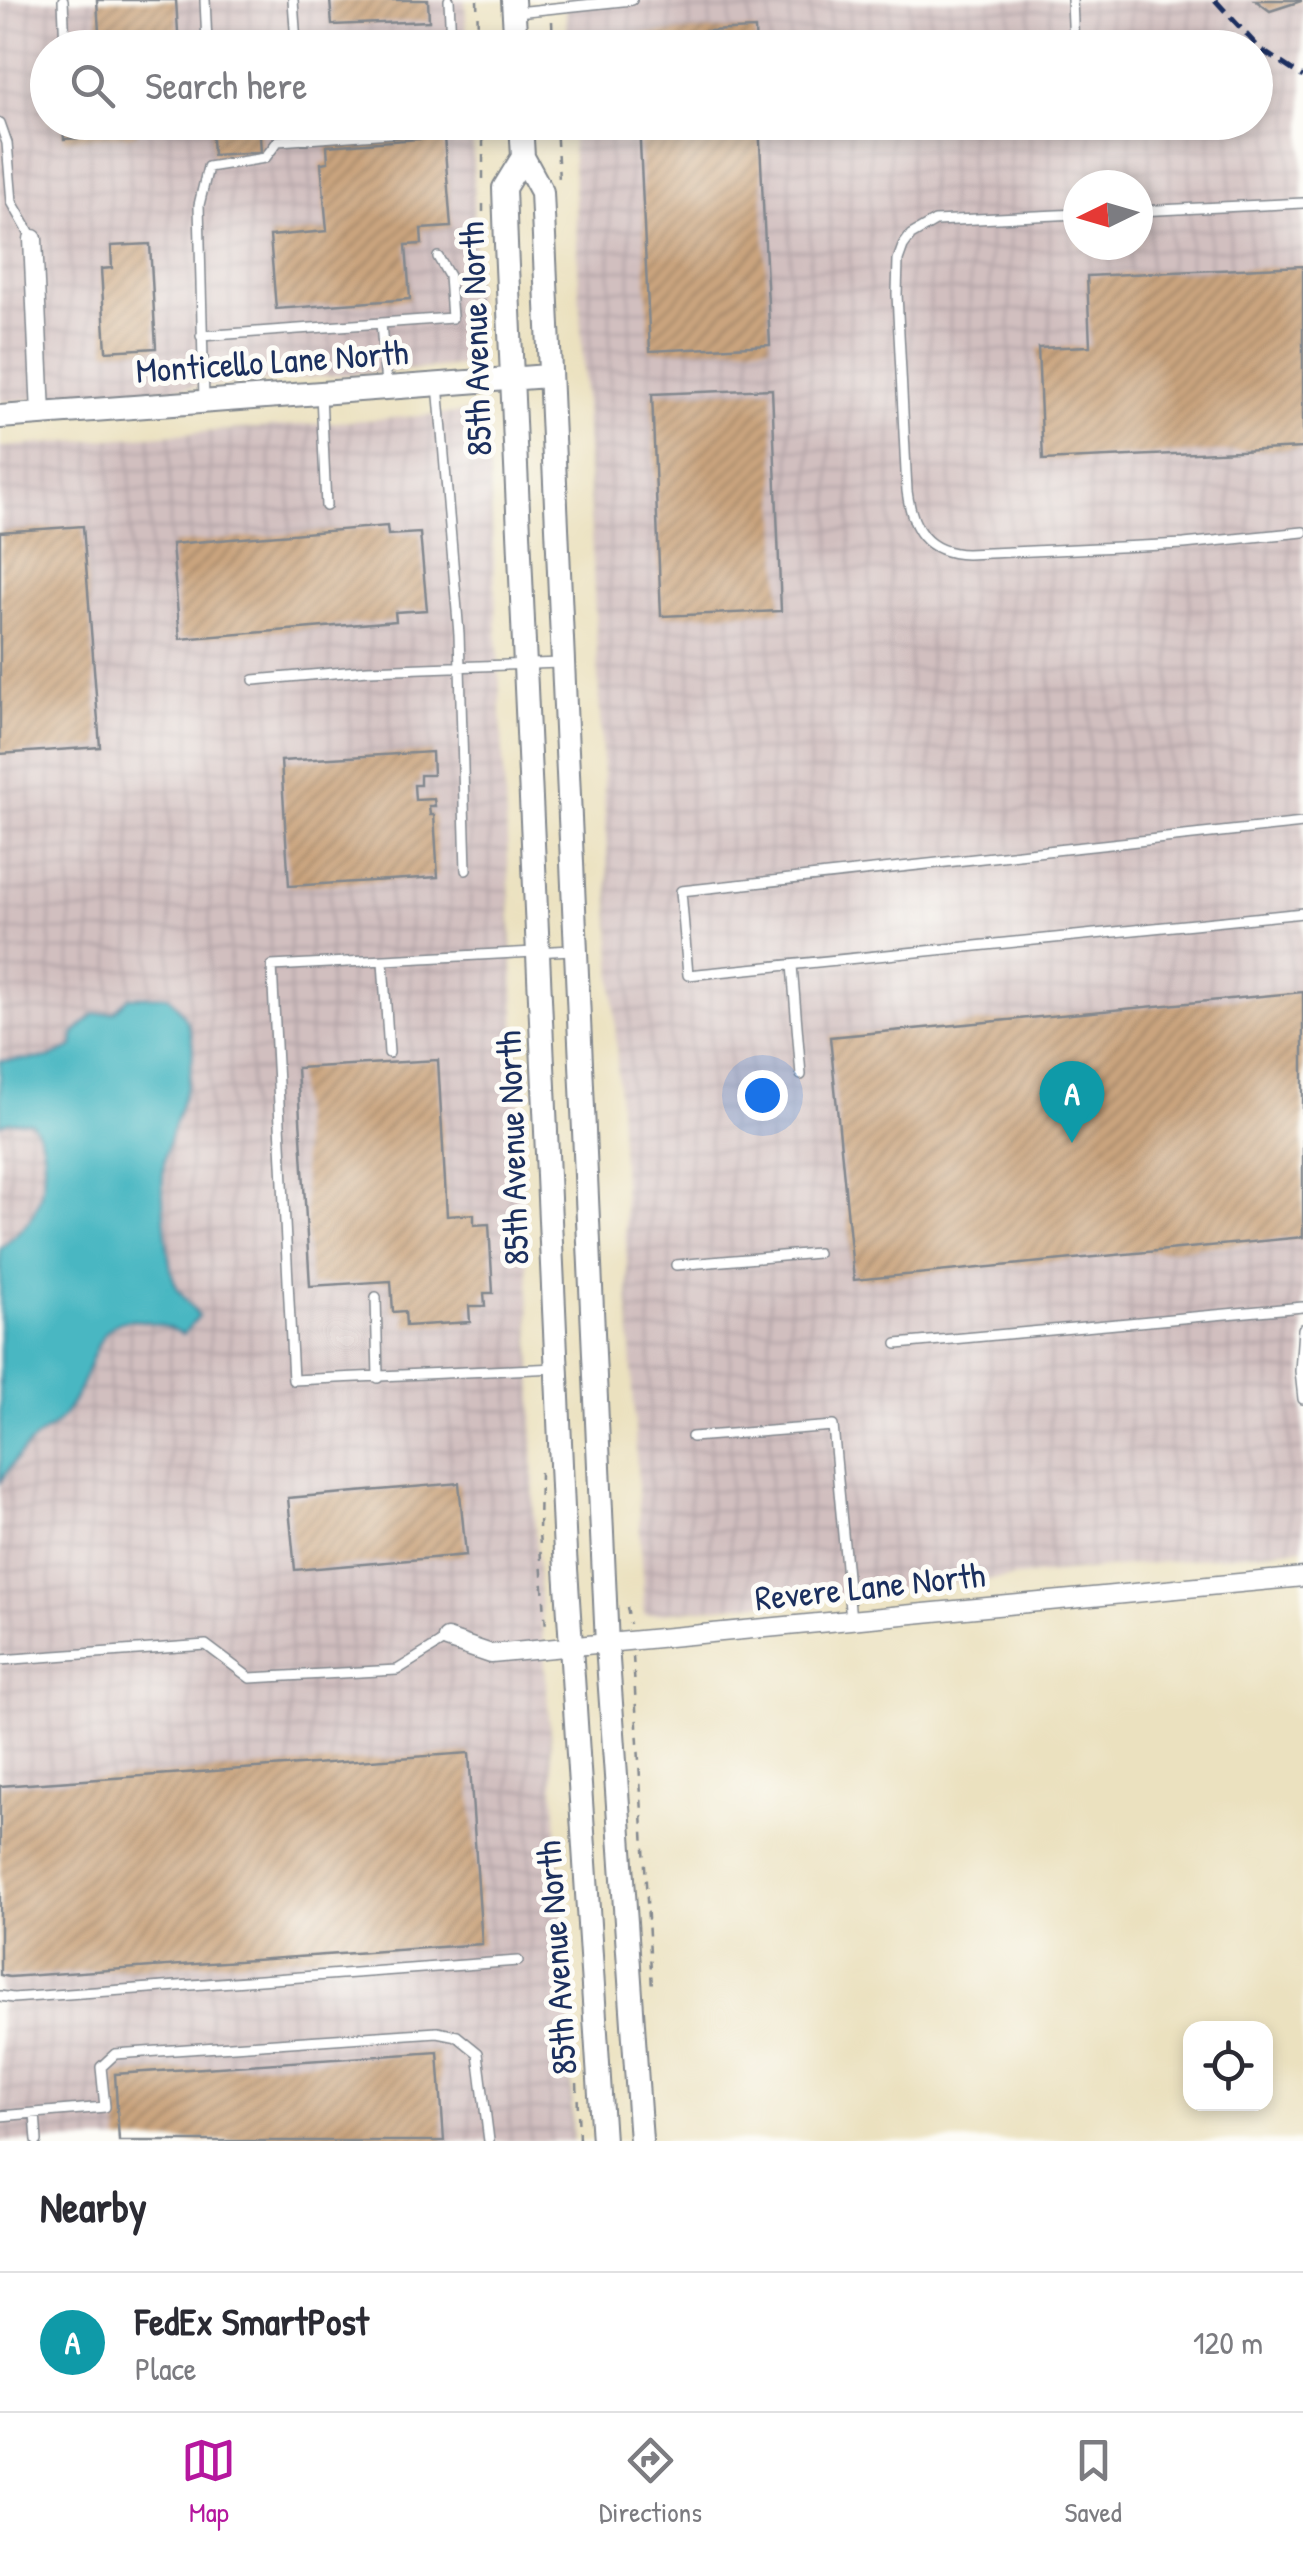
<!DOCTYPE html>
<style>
:root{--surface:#fff;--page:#f7f7f7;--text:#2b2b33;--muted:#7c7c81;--line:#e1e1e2;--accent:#b5179e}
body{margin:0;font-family:"Patrick Hand",sans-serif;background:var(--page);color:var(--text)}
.controls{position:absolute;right:30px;bottom:30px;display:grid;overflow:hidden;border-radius:20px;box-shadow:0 5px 15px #0003}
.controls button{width:90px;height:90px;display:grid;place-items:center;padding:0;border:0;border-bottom:2px solid var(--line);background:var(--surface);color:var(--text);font:50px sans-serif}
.compass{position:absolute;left:1063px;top:170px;width:90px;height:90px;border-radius:50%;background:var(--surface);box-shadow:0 5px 15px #0003;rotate:265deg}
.you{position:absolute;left:762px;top:1095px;width:35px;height:35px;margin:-25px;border:8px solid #fff;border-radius:50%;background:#1a73e8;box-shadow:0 0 0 15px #1a73e833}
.badge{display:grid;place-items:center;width:65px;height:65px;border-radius:50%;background:var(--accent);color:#fff;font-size:32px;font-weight:700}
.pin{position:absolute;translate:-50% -82px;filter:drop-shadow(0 2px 5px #0008)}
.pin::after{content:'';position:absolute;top:52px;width:35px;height:30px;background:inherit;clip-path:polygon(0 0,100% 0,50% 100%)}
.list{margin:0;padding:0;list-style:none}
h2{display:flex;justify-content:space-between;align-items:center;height:130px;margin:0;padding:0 40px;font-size:42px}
h2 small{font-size:32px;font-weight:400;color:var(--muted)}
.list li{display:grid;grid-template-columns:65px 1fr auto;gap:30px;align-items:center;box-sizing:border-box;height:140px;padding:0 40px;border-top:2px solid var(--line)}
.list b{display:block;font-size:38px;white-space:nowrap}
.list p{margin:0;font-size:32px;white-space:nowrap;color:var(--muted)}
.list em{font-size:32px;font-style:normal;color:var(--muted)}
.icon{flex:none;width:55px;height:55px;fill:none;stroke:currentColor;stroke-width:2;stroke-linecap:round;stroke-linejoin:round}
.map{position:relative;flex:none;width:1303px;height:2141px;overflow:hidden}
.search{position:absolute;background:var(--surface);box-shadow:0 5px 15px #0003;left:30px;right:30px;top:30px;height:110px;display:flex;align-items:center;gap:25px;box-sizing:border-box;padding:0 35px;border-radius:55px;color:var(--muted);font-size:38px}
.sheet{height:270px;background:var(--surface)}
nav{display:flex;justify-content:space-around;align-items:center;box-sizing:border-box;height:140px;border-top:2px solid var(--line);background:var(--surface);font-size:28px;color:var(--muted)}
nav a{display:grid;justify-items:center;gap:5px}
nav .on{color:var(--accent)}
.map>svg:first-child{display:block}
.industrial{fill:url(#industrial-grid);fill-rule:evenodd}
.water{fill:#48b7c2;stroke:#327390;stroke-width:2.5}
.building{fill:url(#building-hatch)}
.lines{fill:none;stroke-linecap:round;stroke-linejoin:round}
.lane-casing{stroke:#83888e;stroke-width:12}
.street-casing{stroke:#83888e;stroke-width:21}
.secondary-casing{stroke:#83888e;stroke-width:26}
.path{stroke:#83888e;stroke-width:2.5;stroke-dasharray:8 8;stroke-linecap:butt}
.lane{stroke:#fff;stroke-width:9}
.street{stroke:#fff;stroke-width:18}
.secondary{stroke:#fff;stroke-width:22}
.rail{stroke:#1b2f5e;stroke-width:5;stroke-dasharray:15 8;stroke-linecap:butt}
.labels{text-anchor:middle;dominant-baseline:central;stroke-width:10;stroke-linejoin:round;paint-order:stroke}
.street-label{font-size:35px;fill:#1b2f5e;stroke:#fdfcf7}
</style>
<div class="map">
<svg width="1303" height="2141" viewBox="0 0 1303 2141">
<defs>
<pattern id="industrial-grid" width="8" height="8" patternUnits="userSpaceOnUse" patternTransform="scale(2.5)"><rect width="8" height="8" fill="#d1bfbf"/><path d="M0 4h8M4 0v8" fill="none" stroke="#b3a4a7"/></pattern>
<pattern id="building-hatch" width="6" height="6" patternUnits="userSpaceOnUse" patternTransform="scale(2.5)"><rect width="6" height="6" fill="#caa47e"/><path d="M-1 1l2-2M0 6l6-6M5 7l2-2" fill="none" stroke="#a3866a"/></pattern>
</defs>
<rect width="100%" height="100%" fill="#fdfcf7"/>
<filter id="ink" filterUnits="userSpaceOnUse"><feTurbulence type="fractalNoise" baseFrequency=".01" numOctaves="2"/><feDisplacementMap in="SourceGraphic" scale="20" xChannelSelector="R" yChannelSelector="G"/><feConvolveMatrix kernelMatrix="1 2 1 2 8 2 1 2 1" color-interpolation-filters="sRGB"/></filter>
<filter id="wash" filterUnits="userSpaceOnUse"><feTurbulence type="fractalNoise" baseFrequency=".0048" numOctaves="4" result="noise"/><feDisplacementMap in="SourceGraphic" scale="40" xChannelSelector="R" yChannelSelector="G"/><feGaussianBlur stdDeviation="2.25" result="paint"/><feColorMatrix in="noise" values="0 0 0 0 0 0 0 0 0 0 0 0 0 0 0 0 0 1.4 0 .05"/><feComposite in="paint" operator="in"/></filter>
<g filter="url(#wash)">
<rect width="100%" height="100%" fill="#ebe1bf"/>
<path class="industrial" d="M0 0H465L468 47 48 48V122L473 123 476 351 461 366 0 402Z
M565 0H1303V1548L644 1615 571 123 1256 122V48L567 47ZM1078 185H1138V245H1078Z
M471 412 487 416 533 1385 534 1512 568 1978 573 2141H0V447Z"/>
<path class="water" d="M168 996C226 1052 164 1113 163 1177 162 1198 167 1267 176 1285 181 1296 192 1306 199 1316L183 1334C84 1290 106 1360 64 1415 56 1426 44 1432 34 1440 20 1452 10 1467 0 1482V1249C10 1238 27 1227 33 1214 46 1189 50 1143 31 1122L9 1121 0 1125V1061L48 1058 73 1047 74 1034 94 1014 114 1012 129 997Z"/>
<g id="blocks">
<path class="building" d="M97 0H176L179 48H100Z
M330 0H428L429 21 332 25Z
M1255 0H1301V1L1270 11Z
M755 29 756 48H635V34Z
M63 122H137V135L64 139Z
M211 122H259L261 152 213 155Z
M639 122H759L770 345 650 351Z
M444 137 451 227 421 229 422 244 406 245 410 299 276 309 270 236 327 231 321 163 328 162 327 146Z
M150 244 156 348 106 351 101 269 112 268 111 246Z
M1303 266V448L1043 460 1038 348 1090 346 1087 276Z
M772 389 781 611 661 616 652 394Z
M83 526 100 747 0 754V532Z
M387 526 388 535 420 533 427 610 395 612 396 621 180 639 172 544Z
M432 752 433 775H420V785H414L415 800 434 799 435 806H429L430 815H434L438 877 289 886 281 761Z
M1303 992V1237L854 1280 830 1037Z
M438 1060 447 1216 474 1214V1225L489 1224 493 1293H484L485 1306H469L470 1322 406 1326 405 1311 393 1312 391 1281 310 1286 297 1068Z
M459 1483 466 1555 295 1570 288 1498Z
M469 1753 482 1944 9 1977 0 1975V1786Z
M438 2052 444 2141H119L115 2074Z"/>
</g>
</g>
<g filter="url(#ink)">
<use href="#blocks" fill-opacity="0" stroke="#83888e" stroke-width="2.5"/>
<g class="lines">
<g class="lane-casing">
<path id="lane" d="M63 0 65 48
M205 0 207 43 451 41 479 46 513 44
M293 0 296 43
M449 0 451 41
M1072 0 1074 48
M517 12 632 0
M0 123 7 143 12 202 33 239
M1138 211 1303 203
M1078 214 935 221 911 235 903 246 898 260 897 294 907 491C912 529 926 553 967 554L1184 544 1303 532
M201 336 381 323
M438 384 459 634 466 870
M386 385 381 323 452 318 449 276 438 257
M321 394 326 506
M204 400 199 205 208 167 265 158 278 141 518 124
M254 680 368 670 561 663
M1303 823 681 891 688 975 1303 913
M383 961 389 1053
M792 965 801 1075
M676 1265 817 1253
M376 1297 378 1378
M1303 1329 1300 1371 1303 1399
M897 1344 1303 1307
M556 1368 293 1380 272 966 572 950
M692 1437 833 1426 851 1620
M0 1660 206 1645 250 1678 397 1670 447 1639
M0 1996 13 1998 518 1961
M35 2113 37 2141
M0 2116 105 2107 101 2067 115 2054 437 2032 457 2036 478 2053 489 2141"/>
</g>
<g class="street-casing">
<path id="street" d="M33 239 41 414
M447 1639 491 1654 1303 1577"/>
</g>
<g class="secondary-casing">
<path id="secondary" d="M513 0 516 48
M521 122 523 157 542 192 607 1645 641 2141
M523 157 504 188 506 244 565 1553 603 2141
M0 417 548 376"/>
</g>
<path class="path" d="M477 0 478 31
M552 21 553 48
M556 122 559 181
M483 139V186
M483 204V298L487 361
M540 1472 539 1532 546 1629
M627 1607 630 1624
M633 1656 652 1988
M576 2051 579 2141"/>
<use href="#lane" class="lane"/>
<use href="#street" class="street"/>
<use href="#secondary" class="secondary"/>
<path class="rail" d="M1215 0 1260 49 1303 77"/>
</g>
</g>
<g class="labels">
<g class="street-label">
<text transform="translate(475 339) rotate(-92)">85th Avenue North</text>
<text transform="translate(272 361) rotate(-4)">Monticello Lane North</text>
<text transform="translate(512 1148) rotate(-92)">85th Avenue North</text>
<text transform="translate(870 1586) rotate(-6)">Revere Lane North</text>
<text transform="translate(556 1958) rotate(-94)">85th Avenue North</text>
</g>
</g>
</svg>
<div class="controls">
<button><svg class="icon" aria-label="locate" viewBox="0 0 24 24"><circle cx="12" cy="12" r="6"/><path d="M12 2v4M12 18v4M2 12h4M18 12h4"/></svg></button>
</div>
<svg class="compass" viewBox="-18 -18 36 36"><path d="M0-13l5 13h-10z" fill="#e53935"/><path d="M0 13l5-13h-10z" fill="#7c7c81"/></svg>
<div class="you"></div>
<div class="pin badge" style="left:1072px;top:1143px;background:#0f9aa8">A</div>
<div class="search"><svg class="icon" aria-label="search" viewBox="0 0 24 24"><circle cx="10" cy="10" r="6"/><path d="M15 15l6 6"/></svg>Search here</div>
</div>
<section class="sheet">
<h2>Nearby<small></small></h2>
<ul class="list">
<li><span class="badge" style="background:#0f9aa8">A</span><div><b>FedEx SmartPost</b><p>Place</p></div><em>120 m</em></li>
</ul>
</section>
<nav>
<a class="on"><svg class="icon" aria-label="map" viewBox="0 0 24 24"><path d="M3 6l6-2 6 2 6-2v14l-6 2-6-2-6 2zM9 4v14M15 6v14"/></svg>Map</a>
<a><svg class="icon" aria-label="directions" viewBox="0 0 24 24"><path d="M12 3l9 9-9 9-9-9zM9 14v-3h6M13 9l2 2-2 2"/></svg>Directions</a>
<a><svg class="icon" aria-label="saved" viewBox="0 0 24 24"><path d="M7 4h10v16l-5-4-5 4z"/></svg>Saved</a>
</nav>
